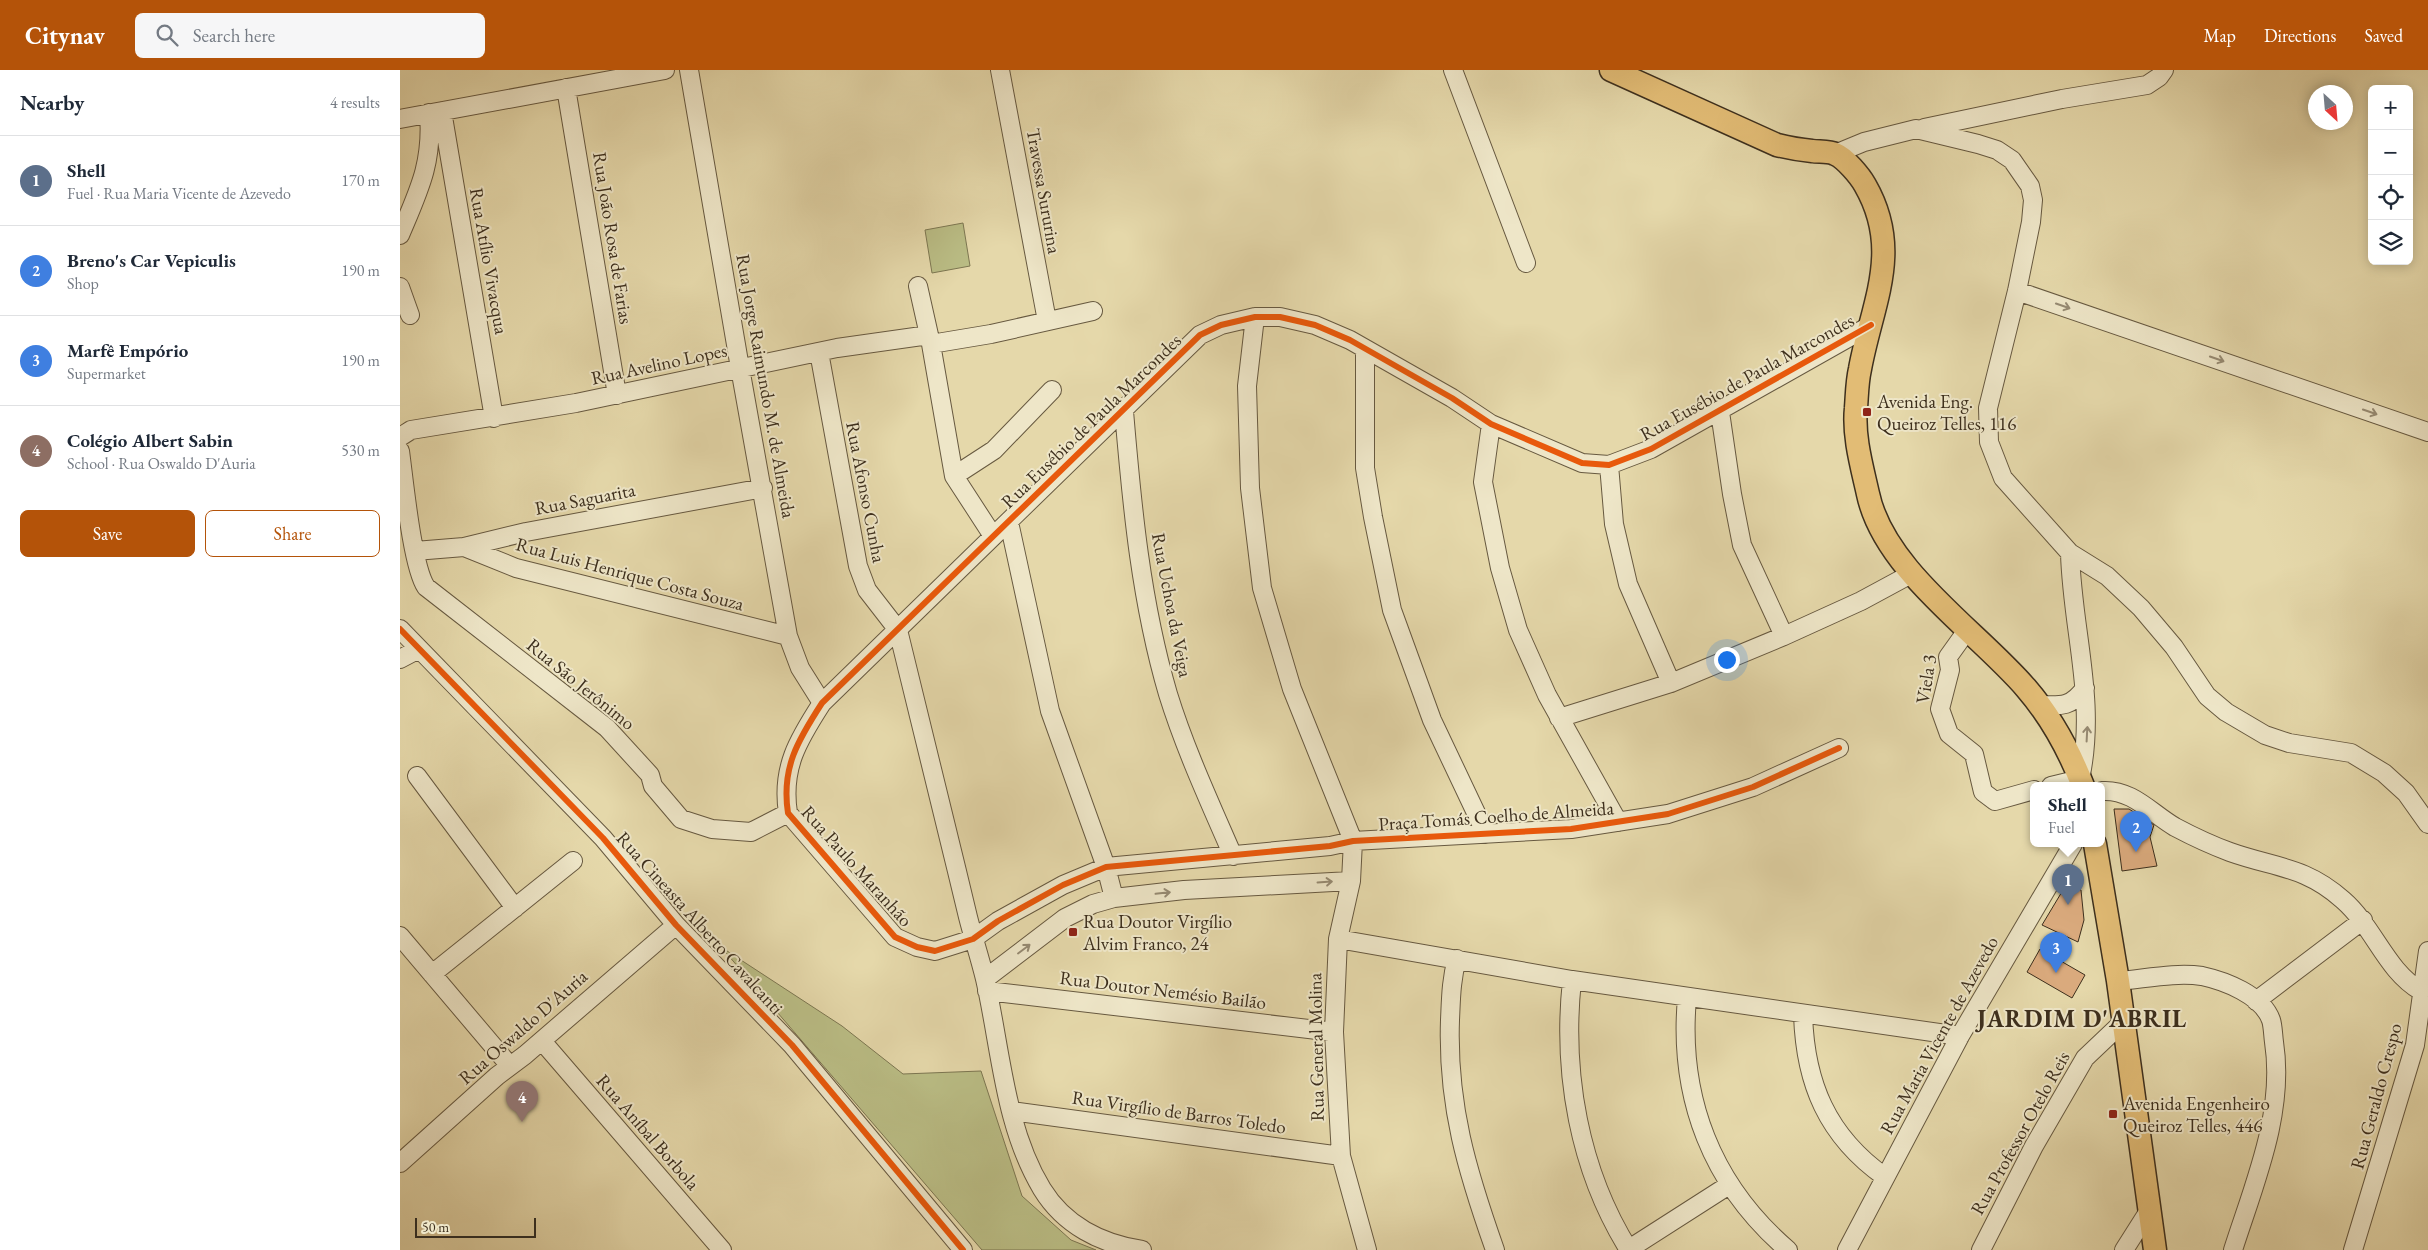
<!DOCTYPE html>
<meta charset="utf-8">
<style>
:root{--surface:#fff;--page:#f6f6f7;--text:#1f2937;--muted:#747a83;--line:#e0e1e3;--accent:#b45309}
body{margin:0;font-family:"EB Garamond",serif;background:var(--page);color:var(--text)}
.controls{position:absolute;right:15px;top:15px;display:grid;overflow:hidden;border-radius:8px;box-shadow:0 2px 12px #0003}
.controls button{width:45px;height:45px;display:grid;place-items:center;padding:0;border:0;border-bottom:1px solid var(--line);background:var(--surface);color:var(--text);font:25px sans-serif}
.compass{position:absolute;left:1908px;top:15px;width:45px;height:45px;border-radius:50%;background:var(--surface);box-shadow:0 2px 12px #0003;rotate:154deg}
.scale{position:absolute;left:15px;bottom:12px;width:121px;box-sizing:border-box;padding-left:5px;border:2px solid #3d2f1d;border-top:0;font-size:14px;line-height:18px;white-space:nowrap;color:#3d2f1d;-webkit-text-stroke:4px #eee6c8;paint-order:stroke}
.you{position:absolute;left:1326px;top:589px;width:18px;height:18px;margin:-12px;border:4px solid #fff;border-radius:50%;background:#1a73e8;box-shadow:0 0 0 8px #1a73e833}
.badge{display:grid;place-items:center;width:32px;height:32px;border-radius:50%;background:var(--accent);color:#fff;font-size:16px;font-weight:700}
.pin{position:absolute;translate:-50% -41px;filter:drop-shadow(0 1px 2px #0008)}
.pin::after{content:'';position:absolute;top:26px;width:18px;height:15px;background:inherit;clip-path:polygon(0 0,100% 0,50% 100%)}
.popup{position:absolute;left:1630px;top:712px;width:75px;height:65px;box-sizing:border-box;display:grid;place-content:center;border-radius:8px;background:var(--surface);filter:drop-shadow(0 1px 4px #0005);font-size:16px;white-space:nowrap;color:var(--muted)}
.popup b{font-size:19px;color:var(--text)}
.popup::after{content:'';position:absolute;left:50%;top:100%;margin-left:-10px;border:10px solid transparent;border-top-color:var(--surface)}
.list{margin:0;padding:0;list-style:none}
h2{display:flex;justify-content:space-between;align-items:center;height:65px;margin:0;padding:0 20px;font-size:21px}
h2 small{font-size:16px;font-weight:400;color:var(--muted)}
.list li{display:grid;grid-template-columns:32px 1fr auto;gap:15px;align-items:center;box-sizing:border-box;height:90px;padding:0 20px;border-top:1px solid var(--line)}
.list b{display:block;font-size:19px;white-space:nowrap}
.list p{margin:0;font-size:16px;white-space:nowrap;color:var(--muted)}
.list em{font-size:16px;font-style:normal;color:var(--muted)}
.actions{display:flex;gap:10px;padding:15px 20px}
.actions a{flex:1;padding:11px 0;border:1px solid var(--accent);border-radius:8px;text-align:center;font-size:18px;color:var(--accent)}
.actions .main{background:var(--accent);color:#fff}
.icon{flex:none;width:28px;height:28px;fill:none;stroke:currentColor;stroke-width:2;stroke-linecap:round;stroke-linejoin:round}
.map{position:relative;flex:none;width:2028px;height:1180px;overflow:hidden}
header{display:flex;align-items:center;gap:30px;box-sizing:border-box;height:70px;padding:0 25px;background:var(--accent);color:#fff}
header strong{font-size:24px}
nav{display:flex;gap:28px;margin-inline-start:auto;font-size:18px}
.search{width:350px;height:45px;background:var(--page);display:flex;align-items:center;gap:12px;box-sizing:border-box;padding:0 18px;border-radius:8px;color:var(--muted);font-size:19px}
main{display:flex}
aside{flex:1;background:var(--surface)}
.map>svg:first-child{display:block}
.green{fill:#babd85;stroke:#7c7651}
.building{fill:#daaa7d;stroke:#3d2f1d}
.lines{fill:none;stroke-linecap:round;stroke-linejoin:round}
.minor-casing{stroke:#675940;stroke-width:20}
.major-casing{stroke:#3d2f1d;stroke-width:25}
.minor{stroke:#eee6c8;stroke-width:18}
.major{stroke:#e2bc75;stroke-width:22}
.cycleway-casing{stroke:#eee6c8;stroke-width:9}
.cycleway{stroke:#e8590c;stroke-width:6}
.oneway{stroke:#968a72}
.poi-dot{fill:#8f2418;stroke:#eee6c8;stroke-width:2}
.labels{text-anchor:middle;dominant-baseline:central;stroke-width:4;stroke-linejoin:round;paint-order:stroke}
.street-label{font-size:19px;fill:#3d2f1d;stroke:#eee6c8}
.poi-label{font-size:19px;fill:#3d2f1d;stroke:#eee6c8;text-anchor:start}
.district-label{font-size:24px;font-weight:bold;letter-spacing:1px;fill:#3d2f1d;stroke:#eee6c8}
</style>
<header>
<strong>Citynav</strong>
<div class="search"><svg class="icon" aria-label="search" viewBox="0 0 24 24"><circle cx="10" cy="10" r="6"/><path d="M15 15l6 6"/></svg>Search here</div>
<nav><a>Map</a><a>Directions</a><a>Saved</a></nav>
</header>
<main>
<aside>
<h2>Nearby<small>4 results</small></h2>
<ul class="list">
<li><span class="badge" style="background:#5c6f8a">1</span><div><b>Shell</b><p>Fuel · Rua Maria Vicente de Azevedo</p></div><em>170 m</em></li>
<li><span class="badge" style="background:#3f7fe0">2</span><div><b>Breno's Car Vepiculis</b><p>Shop</p></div><em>190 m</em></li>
<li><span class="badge" style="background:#3f7fe0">3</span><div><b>Marfê Empório</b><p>Supermarket</p></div><em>190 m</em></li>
<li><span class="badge" style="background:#8d6e63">4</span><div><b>Colégio Albert Sabin</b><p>School · Rua Oswaldo D'Auria</p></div><em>530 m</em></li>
</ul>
<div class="actions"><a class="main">Save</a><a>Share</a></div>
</aside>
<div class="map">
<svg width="2028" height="1180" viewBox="0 0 2028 1180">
<rect width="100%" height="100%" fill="#e5d8aa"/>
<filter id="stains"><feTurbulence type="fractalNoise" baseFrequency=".004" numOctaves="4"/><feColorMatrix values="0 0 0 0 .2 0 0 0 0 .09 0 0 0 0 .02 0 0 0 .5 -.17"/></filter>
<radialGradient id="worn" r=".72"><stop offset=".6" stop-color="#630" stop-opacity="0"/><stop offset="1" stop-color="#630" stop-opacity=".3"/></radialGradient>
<path class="green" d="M563 153 570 196 532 203 525 160Z
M321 877 442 956 503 1004 581 1001 622 1126 671 1170 696 1180H582Z"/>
<path class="building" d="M1714 739H1729L1754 755 1750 767 1757 796 1722 801Z
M1666 815 1681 820 1684 850 1678 872 1642 855Z
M1640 879 1685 905 1672 928 1627 902Z"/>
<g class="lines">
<g class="minor-casing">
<path id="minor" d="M289 0 340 298 388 566 400 598 422 633
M600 0 647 251
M1053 0 1126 193
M166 18 217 325
M42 41 94 348
M0 49 265 0
M1524 58 1662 29 1747 15 1759 7 1764 0
M1435 84 1464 72 1516 59 1578 74 1597 80 1612 90 1630 116 1633 130 1631 152 1617 221 1588 338 1589 372 1603 408 1670 483 1707 506 1741 538 1774 577 1807 626 1826 642 1865 665 1889 673 1951 683 1984 703 2006 723 2028 754
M0 165C19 120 33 93 29 43
M518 216 531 274 554 406 593 466
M0 217 10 245
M1617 221 2028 362
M855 247 847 316 850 418 862 518 892 619 953 771 951 811 938 869 934 962 941 1086 967 1180
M531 274 591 264 693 241
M965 279V398L973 447 992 540 1032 650 1086 764
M419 282 458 496 467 520 498 560C521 655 545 751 568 847 573 867 580 888 585 909 601 979 604 1056 642 1119 664 1155 701 1174 742 1180
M724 341C732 437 741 532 768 624 785 679 810 733 833 786
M1320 342 1332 424 1342 475 1384 566
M1091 354 1083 412 1100 498 1118 560 1147 625 1218 752
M0 367 11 360 176 333 437 278 529 265
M0 381C4 410 12 496 26 517L207 658 250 705 253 716 281 749 312 759 351 762 388 743
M1209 395 1214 454 1228 514 1271 613
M554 406 594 380 652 320
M609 452 650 641 706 797 714 828
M64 477 116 498 388 566
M15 481 64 477 126 462 363 418
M0 559 203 768 276 855 392 975 563 1180
M1568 559 1548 587 1550 600 1540 639 1549 664 1574 684 1583 722 1595 731 1634 720
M0 589 19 579
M1640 635C1662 636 1671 637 1685 618
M1159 648 1271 613 1384 566 1461 531 1511 504
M1439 678 1353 717 1268 744 1171 759 953 771 930 776 706 797 663 815 598 851 573 869 535 881 517 877 495 867 388 743C381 698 398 670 422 633L800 265 821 255 855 247H880L915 255 950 270 1052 328 1091 354 1182 393 1209 395 1251 379 1471 255
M17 706 115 838
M1651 716 1680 709C1697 631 1672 560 1670 483
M1702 721C1732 719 1751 743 1775 757 1792 766 1811 775 1830 782 1875 798 1905 796 1943 830 1974 857 1986 901 2021 921
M0 866 110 996
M938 869 1172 910 1560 966
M1057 889C1051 910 1051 929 1050 950 1047 1035 1067 1101 1095 1180
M32 904 173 791
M585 909 665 848 693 834 714 828 784 820 951 811
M1172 910C1162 1003 1179 1100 1229 1180
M1718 911C1744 909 1775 902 1802 906 1825 911 1862 925 1871 950 1873 956 1873 965 1874 972 1885 1043 1854 1114 1833 1180
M587 921 934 962
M1287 928C1278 1028 1312 1115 1388 1180
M1856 931 1963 850
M1403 944C1405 1013 1427 1066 1485 1107
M142 971 322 1180
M612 1041 941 1086
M0 1093 97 1006 125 985 276 855
M1229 1179 1329 1115
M1447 1180 1560 966 1673 774
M1581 1180 1634 1076 1685 988 1724 951
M1724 1180 1750 1139
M1953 1180 2015 975 2028 881"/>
</g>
<g class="major-casing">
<path id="major" d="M1211 0 1377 75C1389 78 1400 80 1412 81 1419 82 1429 81 1435 84 1445 88 1460 106 1465 115 1503 181 1472 233 1460 299 1457 312 1457 325 1456 338 1453 366 1462 397 1468 424 1484 500 1577 561 1626 618 1651 647 1669 680 1683 716
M1695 774 1718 911 1755 1180"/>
</g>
<use href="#minor" class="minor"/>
<use href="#major" class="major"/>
<g class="cycleway-casing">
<path id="cycleway" d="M0 559 203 768 276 855 392 975 563 1180
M1439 678 1353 717 1268 744 1171 759 953 771 930 776 706 797 663 815 598 851 573 869 535 881 517 877 495 867 388 743C381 698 398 670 422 633L800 265 821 255 855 247H880L915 255 950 270 1052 328 1091 354 1182 393 1209 395 1251 379 1471 255"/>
</g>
<use href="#cycleway" class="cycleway"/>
</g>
<defs><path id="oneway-shaft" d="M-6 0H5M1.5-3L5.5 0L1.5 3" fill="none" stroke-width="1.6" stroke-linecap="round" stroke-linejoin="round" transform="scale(1.25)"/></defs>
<g class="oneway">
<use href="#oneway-shaft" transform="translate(1663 236) rotate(19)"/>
<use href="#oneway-shaft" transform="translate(1817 289) rotate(19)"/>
<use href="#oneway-shaft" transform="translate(1970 342) rotate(19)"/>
<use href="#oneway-shaft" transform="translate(1687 664) rotate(-87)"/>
<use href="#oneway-shaft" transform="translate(925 812) rotate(-4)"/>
<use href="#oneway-shaft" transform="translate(763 823) rotate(-6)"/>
<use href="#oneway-shaft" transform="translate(624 879) rotate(-37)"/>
</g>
<g class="poi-dot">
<rect x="1462" y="337" width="10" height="10" rx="2.5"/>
<rect x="668" y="857" width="10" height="10" rx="2.5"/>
<rect x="1708" y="1039" width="10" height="10" rx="2.5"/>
</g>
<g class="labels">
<g class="street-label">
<text transform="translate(644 121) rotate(80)">Travessa Sururina</text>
<text transform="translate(213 168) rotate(81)">Rua João Rosa de Farias</text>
<text transform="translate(89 191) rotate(80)">Rua Atílio Vivacqua</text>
<text transform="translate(259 294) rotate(-12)">Rua Avelino Lopes</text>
<text transform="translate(1347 307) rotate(-29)">Rua Eusébio de Paula Marcondes</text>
<text transform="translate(366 316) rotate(80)">Rua Jorge Raimundo M. de Almeida</text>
<text transform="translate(691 351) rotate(-44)">Rua Eusébio de Paula Marcondes</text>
<text transform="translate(466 422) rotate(79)">Rua Afonso Cunha</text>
<text transform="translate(185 429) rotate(-11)">Rua Saguarita</text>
<text transform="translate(230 504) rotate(15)">Rua Luis Henrique Costa Souza</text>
<text transform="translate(772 535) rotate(79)">Rua Uchoa da Veiga</text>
<text transform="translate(1526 609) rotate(-81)">Viela 3</text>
<text transform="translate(181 614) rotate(39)">Rua São Jerônimo</text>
<text transform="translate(1096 746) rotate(-4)">Praça Tomás Coelho de Almeida</text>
<text transform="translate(457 796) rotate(48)">Rua Paulo Maranhão</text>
<text transform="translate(300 853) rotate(48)">Rua Cineasta Alberto Cavalcanti</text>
<text transform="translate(763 920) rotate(7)">Rua Doutor Nemésio Bailão</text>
<text transform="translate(123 957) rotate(-41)">Rua Oswaldo D'Auria</text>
<text transform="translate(1539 965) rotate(-61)">Rua Maria Vicente de Azevedo</text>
<text transform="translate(916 977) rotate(-91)">Rua General Molina</text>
<text transform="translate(1976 1026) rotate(-75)">Rua Geraldo Crespo</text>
<text transform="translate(779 1042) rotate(8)">Rua Virgílio de Barros Toledo</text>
<text transform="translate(248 1062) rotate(49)">Rua Aníbal Borbola</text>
<text transform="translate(1620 1063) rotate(-61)">Rua Professor Otelo Reis</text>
</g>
<g class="poi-label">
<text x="1477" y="331">Avenida Eng.<tspan x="1477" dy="22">Queiroz Telles, 116</tspan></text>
<text x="683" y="851">Rua Doutor Virgílio<tspan x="683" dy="22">Alvim Franco, 24</tspan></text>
<text x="1723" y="1033">Avenida Engenheiro<tspan x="1723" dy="22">Queiroz Telles, 446</tspan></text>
</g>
<g class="district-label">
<text x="1682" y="948">JARDIM D'ABRIL</text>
</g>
</g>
<rect width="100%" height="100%" filter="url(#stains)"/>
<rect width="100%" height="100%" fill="url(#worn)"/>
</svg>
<div class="controls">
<button>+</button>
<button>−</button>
<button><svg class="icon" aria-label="locate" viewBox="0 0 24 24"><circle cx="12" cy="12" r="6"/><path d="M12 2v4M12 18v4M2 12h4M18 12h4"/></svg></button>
<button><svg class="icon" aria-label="layers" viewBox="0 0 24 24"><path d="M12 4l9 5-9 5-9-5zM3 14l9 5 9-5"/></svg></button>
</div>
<svg class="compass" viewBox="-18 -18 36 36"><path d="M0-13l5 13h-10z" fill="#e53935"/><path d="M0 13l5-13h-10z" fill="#747a83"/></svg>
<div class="scale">50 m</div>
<div class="you"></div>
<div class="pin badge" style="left:1668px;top:835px;background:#5c6f8a">1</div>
<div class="popup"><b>Shell</b>Fuel</div>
<div class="pin badge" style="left:1736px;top:782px;background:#3f7fe0">2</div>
<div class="pin badge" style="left:1656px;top:903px;background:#3f7fe0">3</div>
<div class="pin badge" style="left:122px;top:1052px;background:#8d6e63">4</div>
</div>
</main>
